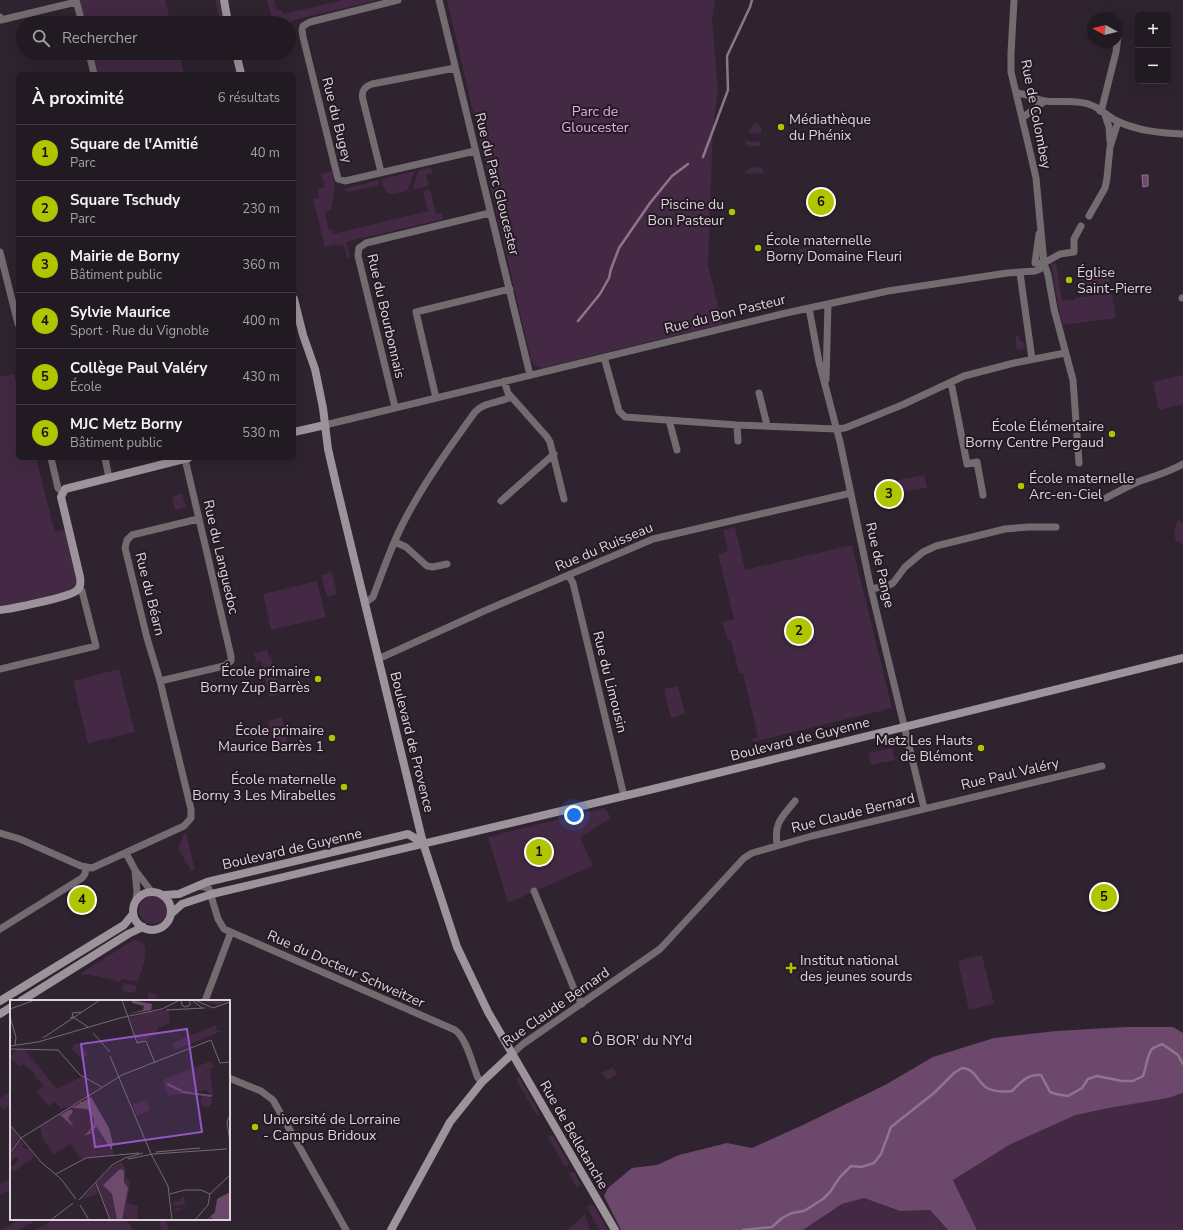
<!DOCTYPE html>
<html lang="fr">
<meta charset="utf-8">
<style>
:root{--surface:#221a22;--page:#2e272f;--text:#f1f3f6;--muted:#a2a1a5;--line:#3f3840;--accent:#b0c500}
body{margin:0;font-family:"Nunito Sans",sans-serif;background:var(--page);color:var(--text)}
.controls{position:absolute;right:12px;top:12px;display:grid;overflow:hidden;border-radius:6px;box-shadow:0 4px 16px #0002}
.controls button{width:36px;height:36px;display:grid;place-items:center;padding:0;border:0;border-bottom:1px solid var(--line);background:var(--surface);color:var(--text);font:20px sans-serif}
.compass{position:absolute;left:1087px;top:12px;width:36px;height:36px;border-radius:50%;background:var(--surface);box-shadow:0 4px 16px #0002;rotate:278deg}
.you{position:absolute;left:574px;top:815px;width:14px;height:14px;margin:-10px;border:3px solid #fff;border-radius:50%;background:#1a73e8;box-shadow:0 0 0 6px #1a73e833}
.badge{display:grid;place-items:center;width:26px;height:26px;border-radius:50%;background:var(--accent);color:#111;font-size:13px;font-weight:700}
.pin{position:absolute;translate:-50% -50%;border:2px solid #fff;box-shadow:0 1px 4px #0006}
.list{margin:0;padding:0;list-style:none}
h2{display:flex;justify-content:space-between;align-items:center;height:52px;margin:0;padding:0 16px;font-size:17px}
h2 small{font-size:13px;font-weight:400;color:var(--muted)}
.list li{display:grid;grid-template-columns:26px 1fr auto;gap:12px;align-items:center;box-sizing:border-box;height:56px;padding:0 16px;border-top:1px solid var(--line)}
.list b{display:block;font-size:15px;white-space:nowrap}
.list p{margin:0;font-size:13px;white-space:nowrap;color:var(--muted)}
.list em{font-size:13px;font-style:normal;color:var(--muted)}
.icon{flex:none;width:22px;height:22px;fill:none;stroke:currentColor;stroke-width:2;stroke-linecap:round;stroke-linejoin:round}
.map{position:relative;flex:none;width:1183px;height:1230px;overflow:hidden}
.search{position:absolute;background:var(--surface);box-shadow:0 4px 16px #0002;left:16px;top:16px;width:280px;height:44px;display:flex;align-items:center;gap:10px;box-sizing:border-box;padding:0 14px;border-radius:22px;color:var(--muted);font-size:15px}
.panel{position:absolute;background:var(--surface);box-shadow:0 4px 16px #0002;left:16px;top:72px;width:280px;height:388px;border-radius:6px}
.map>svg:first-child{display:block}
.green{fill:#432943}
.forest{fill:#6c496c}
.water{fill:#6d4a6c;stroke:#8f748e}
.lines{fill:none;stroke-linecap:round;stroke-linejoin:round}
.stream{stroke:#8f748e;stroke-width:2.5}
.street{stroke:#726c71;stroke-width:7}
.secondary{stroke:#9c939b;stroke-width:8}
.poi-dot{fill:#b0c500;stroke:#241a24;stroke-width:1.5}
.labels{text-anchor:middle;dominant-baseline:central;stroke-width:4;stroke-linejoin:round;paint-order:stroke}
.park-label{font-size:14px;fill:#e4aae3;stroke:#241a24}
.street-label{font-size:14px;fill:#ddd5dc;stroke:#241a24}
.poi-label{font-size:14px;fill:#ddd5dc;stroke:#241a24;text-anchor:start}
.inset-river{fill:none;stroke:#6d4a6c;stroke-width:2}
.inset-road{fill:none;stroke:#746a74;stroke-width:1}
.view{fill:#9456c6;fill-opacity:0.15;stroke:#9456c6;stroke-width:2}
.inset-edge{fill:none;stroke:#ddd5dc;stroke-width:2}
</style>
<div class="map">
<svg width="1183" height="1230" viewBox="0 0 1183 1230">
<rect width="100%" height="100%" fill="#2e232e"/>
<path class="green" d="M76 0H165L171 23H82Z
M215 0H220L223 16 219 17Z
M267 0H274L277 11 282 10 283 14 343 0H378L294 20V21L288 23H273Z
M447 0H715L712 19 718 92 713 128 708 265 723 324 542 368 535 366 531 360Z
M89 53H179L184 74H94Z
M755 122 758 123 761 126V133L752 134 749 132Z
M747 140 752 142 762 141 759 146 750 147 746 145 745 141Z
M760 167 762 168 764 173 744 174 750 168Z
M431 168 433 173 426 175 429 186 414 189 413 187 419 170Z
M332 171 335 187 331 210 325 212 329 230 332 229 333 234 428 211 423 191 430 189 436 214 442 213 444 219 346 242 350 257 347 258 344 245 339 246 338 244 325 247 313 199 319 198 317 189 325 187 321 174Z
M415 171 407 191C390 195 386 198 382 179Z
M378 180 379 185 349 192 344 189Z
M809 248V257H799V249Z
M1056 263 1062 301 1070 299 1073 301 1075 298 1093 296 1092 289 1083 291 1080 271H1108L1116 318 1063 325 1058 305 1051 264Z
M1019 335 1020 342 1023 341 1025 349 1019 350 1016 348V336Z
M14 374 18 389V458H36L55 532 69 529 79 588 0 610V377Z
M1183 375V404L1159 410 1153 382Z
M924 475 927 488 901 492 898 480Z
M182 493 186 507 175 510 172 496Z
M1178 520 1181 521 1183 524V544L1176 541C1173 533 1175 527 1178 520Z
M735 527 745 570 852 545 892 708 753 742 752 739 758 737 743 673H739L731 641 728 640 722 622 734 619 718 554 728 551 723 530Z
M332 572 337 594 327 597 321 575Z
M317 581 326 617 271 630 263 594Z
M267 650 269 658H271L280 694 269 697 261 661H256L254 653Z
M119 669 135 732 88 743 73 681Z
M678 686 685 714 671 718 664 689Z
M282 717 288 745 274 748 268 721Z
M892 748 895 760 871 765 868 753Z
M605 808 611 818 580 837 593 866 508 903 488 837Z
M186 833 195 870 191 871 178 848 183 836Z
M139 910a14 14 0 1 1 28 0a14 14 0 1 1-28 0Z
M134 940C155 940 141 971 138 982L122 979 120 982 87 974 82 975 81 973Z
M982 955 994 1004 969 1010 958 961Z
M125 983 136 986V989L137 990C133 994 127 993 122 990L123 984Z
M148 992 157 995 155 1001H148Z
M613 1067 617 1074 607 1080 602 1073Z
M519 1077 539 1112V1114L537 1116 516 1079Z
M11 1091V1105L3 1110 0 1105V1098Z
M1183 1093V1230H977L953 1180 1011 1144 1076 1115 1109 1108 1168 1098Z
M551 1135 553 1136 569 1163 568 1166 565 1167 548 1137Z
M571 1172H574L580 1183V1185L577 1188 569 1174Z
M11 1178V1189L0 1195V1184Z
M864 1198 900 1211 930 1210 948 1230H803L842 1204Z
M591 1204 594 1206 608 1230H599L587 1207Z
M585 1214 590 1230H565L571 1227Z
M20 1219H38L19 1230H2Z
M54 1219H127L133 1230H36Z
M159 1219H166L169 1230H161Z"/>
<path class="forest" d="M1126 1027H1173L1183 1033V1093L1168 1098 1109 1108 1076 1115 1011 1144 953 1180 977 1230H948L930 1210 900 1211 864 1198 842 1204 803 1230H621L604 1196 608 1188 632 1168 657 1165 679 1155 727 1143 752 1148 805 1124 885 1085 933 1057 994 1038 1056 1031Z"/>
<path class="water" d="M1142 175H1148V186L1143 187Z"/>
<g class="lines">
<path class="stream" d="M703 157 728 90 727 56 750 7 752 0
M578 321 600 294 609 278 611 269 619 248 650 203 672 176 688 164
M743 1230 772 1227 782 1218 792 1213 804 1211 823 1199 830 1192 840 1177 851 1166 861 1167 874 1163 881 1154 891 1127 934 1093 954 1073 962 1068C975 1068 977 1082 987 1088 995 1092 1004 1092 1012 1091 1021 1082 1027 1074 1041 1075L1050 1092 1056 1094 1068 1096 1082 1088 1088 1079 1097 1076 1122 1081H1133L1143 1076C1146 1069 1147 1053 1153 1048 1156 1047 1160 1045 1162 1044L1178 1055 1183 1064"/>
<path class="street" d="M76 0 82 23
M398 0 310 22 303 26 302 30 303 37 338 179 345 181 475 151
M439 0 530 375
M1014 0 1011 53V72L1031 156 1036 178 1044 263 1048 275 1054 309 1073 380 1079 463
M0 17 1 20 76 2
M89 53 94 74
M1016 93C1026 93 1035 100 1045 101 1061 103 1076 99 1091 105 1100 108 1108 117 1117 121 1138 131 1160 133 1183 134
M1100 111 1102 108 1116 52 1118 36
M1105 115 1109 127 1110 141
M1022 118 1045 101
M381 172 363 100C361 92 363 87 372 84L455 68
M1089 216 1105 188 1107 178 1110 147 1118 122
M0 252 18 324
M1035 263H1044L1060 254 1074 252V239L1081 226
M1035 263 1039 234
M1020 273 1032 359
M1182 298H1183
M809 308 819 362 840 442 871 589 924 808
M604 357 619 411 625 417 737 425 836 429 845 428 902 405 964 376 1014 363 1065 353
M826 380 828 304
M504 381 508 393 547 437 550 442 564 499
M951 382 967 464 977 462 983 495
M759 393 767 425
M436 398 416 312 510 289
M395 407 358 256 359 248 366 243 490 213
M669 420 677 450
M325 425 786 313 888 291 1007 273 1035 271 1040 269 1044 263
M737 425 738 441
M51 458 58 488 62 492
M105 458 109 478
M1106 498C1117 492 1128 486 1140 481 1155 476 1169 472 1183 464
M501 501 554 454
M395 542 406 547 427 566 433 567 447 564
M569 576 573 583 624 796
M871 589 887 586 893 583 905 567 923 552 936 546 1005 529 1028 527H1056
M365 602 369 600 373 597C384 568 394 538 409 512 428 477 452 444 475 412 484 402 499 403 511 397
M378 659 484 611 653 539 851 493
M0 669 96 646 84 599 82 591 79 588
M160 681 224 666 231 661V656L185 459
M0 833 20 839 81 866 92 868 184 826 191 818V809L160 681 147 638 125 548 127 540 132 535 198 519
M777 845C774 823 781 818 795 801
M126 853 135 870 151 891
M135 870 137 892 136 899
M198 886 205 887 209 889 218 919 224 929 455 1030C467 1039 472 1064 478 1078L482 1082
M534 891 577 996 582 1004
M0 929 82 878 85 874 86 868
M205 1001 231 932
M512 1054 523 1044 660 949 744 858 752 853 812 836 1102 766
M229 1078 261 1091 273 1100 346 1230"/>
<path class="secondary" d="M224 0 228 23
M236 53 241 74
M294 299 303 335 315 369 323 408 328 449 337 488 423 843 457 947 488 1012 615 1230
M294 432 325 425
M0 610C11 609 69 597 76 591 81 588 81 583 80 577L61 497 65 489 188 458
M133 911a19 19 0 1 1 38 0a19 19 0 1 1-38 0Z
M165 895 179 894 207 882 408 834 423 843
M172 913 182 904 212 894 649 790 1183 658
M0 1001 124 925 133 914
M21 1001 128 934 143 927
M0 1014 11 1007
M391 1230 450 1122 482 1082 512 1054"/>
</g>
<g class="poi-dot">
<circle cx="781" cy="127" r="4"/>
<circle cx="732" cy="212" r="4"/>
<circle cx="758" cy="248" r="4"/>
<circle cx="1069" cy="280" r="4"/>
<circle cx="1112" cy="434" r="4"/>
<circle cx="1021" cy="486" r="4"/>
<circle cx="318" cy="679" r="4"/>
<circle cx="332" cy="738" r="4"/>
<circle cx="981" cy="748" r="4"/>
<circle cx="344" cy="787" r="4"/>
<path d="M789 962h4v4h4v4h-4v4h-4v-4h-4v-4h4z"/>
<circle cx="584" cy="1040" r="4"/>
<circle cx="255" cy="1127" r="4"/>
</g>
<g class="labels">
<g class="park-label">
<text x="595" y="111">Parc de<tspan x="595" dy="16">Gloucester</tspan></text>
</g>
<g class="street-label">
<text transform="translate(1036 114) rotate(79)">Rue de Colombey</text>
<text transform="translate(337 120) rotate(76)">Rue du Bugey</text>
<text transform="translate(497 184) rotate(76)">Rue du Parc Gloucester</text>
<text transform="translate(725 314) rotate(-14)">Rue du Bon Pasteur</text>
<text transform="translate(386 316) rotate(77)">Rue du Bourbonnais</text>
<text transform="translate(604 547) rotate(-23)">Rue du Ruisseau</text>
<text transform="translate(221 557) rotate(77)">Rue du Languedoc</text>
<text transform="translate(880 565) rotate(77)">Rue de Pange</text>
<text transform="translate(150 594) rotate(76)">Rue du Béarn</text>
<text transform="translate(610 682) rotate(76)">Rue du Limousin</text>
<text transform="translate(800 739) rotate(-14)">Boulevard de Guyenne</text>
<text transform="translate(412 742) rotate(76)">Boulevard de Provence</text>
<text transform="translate(1010 774) rotate(-13)">Rue Paul Valéry</text>
<text transform="translate(853 813) rotate(-14)">Rue Claude Bernard</text>
<text transform="translate(292 849) rotate(-13)">Boulevard de Guyenne</text>
<text transform="translate(346 969) rotate(24)">Rue du Docteur Schweitzer</text>
<text transform="translate(556 1007) rotate(-35)">Rue Claude Bernard</text>
<text transform="translate(574 1135) rotate(60)">Rue de Belletanche</text>
</g>
<g class="poi-label">
<text x="789" y="119">Médiathèque<tspan x="789" dy="16">du Phénix</tspan></text>
<text x="724" y="204" text-anchor="end">Piscine du<tspan x="724" dy="16">Bon Pasteur</tspan></text>
<text x="766" y="240">École maternelle<tspan x="766" dy="16">Borny Domaine Fleuri</tspan></text>
<text x="1077" y="272">Église<tspan x="1077" dy="16">Saint-Pierre</tspan></text>
<text x="1104" y="426" text-anchor="end">École Élémentaire<tspan x="1104" dy="16">Borny Centre Pergaud</tspan></text>
<text x="1029" y="478">École maternelle<tspan x="1029" dy="16">Arc-en-Ciel</tspan></text>
<text x="310" y="671" text-anchor="end">École primaire<tspan x="310" dy="16">Borny Zup Barrès</tspan></text>
<text x="324" y="730" text-anchor="end">École primaire<tspan x="324" dy="16">Maurice Barrès 1</tspan></text>
<text x="973" y="740" text-anchor="end">Metz Les Hauts<tspan x="973" dy="16">de Blémont</tspan></text>
<text x="336" y="779" text-anchor="end">École maternelle<tspan x="336" dy="16">Borny 3 Les Mirabelles</tspan></text>
<text x="800" y="960">Institut national<tspan x="800" dy="16">des jeunes sourds</tspan></text>
<text x="592" y="1040">Ô BOR' du NY'd</text>
<text x="263" y="1119">Université de Lorraine<tspan x="263" dy="16">- Campus Bridoux</tspan></text>
</g>
</g>
<g transform="translate(10 1000)">
<rect width="220" height="220" fill="#2e232e"/>
<path d="M189 0H220V1L208 5ZM159 10 160 23 148 28 145 35 128 44 119 18 139 12ZM206 25 207 31H212L165 50 162 43ZM69 43 78 54 72 59 62 49 64 44ZM6 49H14L47 89 71 77 76 80 75 90 80 96 56 108 50 102 54 107 51 109 44 101 39 106 26 92 34 86 28 79 26 80 23 72 13 64 9 66 0 58ZM201 61 204 67 200 69 203 96 196 90 158 96 153 80ZM190 101a6 6 0 1 1 12 0a6 6 0 1 1-12 0ZM140 99 137 101 141 110 127 116 122 104ZM61 108 77 109 84 119V125L74 136 87 127 99 150 102 148 104 152 103 155 71 159 60 144 44 155 32 138 30 126ZM0 126 9 138 0 151ZM9 141 15 144 12 146 16 150 18 148 25 156 4 172 0 168 9 160 6 157 0 162V155ZM111 162 116 169 115 177 121 182 117 203 128 206 127 220H116V213L115 220H100L89 189 87 194 71 200 101 167ZM173 196 176 204 170 205V209L177 207 169 211 170 206 165 205 164 211 168 206 169 211 164 212 163 200 169 202Z" fill="#432943"/>
<path d="M122 0 142 4 141 10 118 14 133 10 134 6 122 3ZM81 97 99 128 103 144 101 150 87 127 80 131 82 133 74 136 84 125V119L77 109 61 108ZM61 109 63 112 58 118 64 127 50 115ZM220 192V220H202V217L197 220 205 212 207 199Z" fill="#6c496c"/>
<path d="M110 169 114 171V182L118 188 112 220H107L102 194 93 185Z" fill="#6d4a6c"/>
<path class="inset-river" d="M157 84 172 91M172 92 202 96M70 103 78 104 83 115 96 126 95 136 101 143V149"/>
<path class="inset-road" d="M112 0 127 43 136 41 145 63M171 0 172 5 175 7 180 5V0M182 0 192 8M185 0 203 8 220 2M0 9 25 0M156 10 195 8M0 17 6 37 5 45M63 17 78 27M60 18 63 17 62 13 71 12M83 33 100 52M33 38 90 0M0 46 28 42 110 18 152 9 170 0M0 49 48 50 70 75 92 87M100 56 141 154M220 115 217 122 220 142M0 125 31 162 51 179M146 152 190 148M0 153 11 138 112 75 201 40 210 63 220 62M141 154 158 186 162 220M118 159 143 154 217 149M46 174 76 158 129 153M51 179 66 199M86 183 100 220M160 194 175 190H191L200 194M69 200 102 165 115 158 133 153M70 205 79 220M41 220 63 203M185 220 198 205 200 194 220 175"/>
<path class="view" d="M177 29 192 132 85 147 71 44Z"/>
<rect width="220" height="220" class="inset-edge"/>
</g>
</svg>
<div class="controls">
<button>+</button>
<button>−</button>
</div>
<svg class="compass" viewBox="-18 -18 36 36"><path d="M0-13l5 13h-10z" fill="#e53935"/><path d="M0 13l5-13h-10z" fill="#a2a1a5"/></svg>
<div class="you"></div>
<div class="pin badge" style="left:539px;top:852px">1</div>
<div class="pin badge" style="left:799px;top:631px">2</div>
<div class="pin badge" style="left:889px;top:494px">3</div>
<div class="pin badge" style="left:82px;top:900px">4</div>
<div class="pin badge" style="left:1104px;top:897px">5</div>
<div class="pin badge" style="left:821px;top:202px">6</div>
<div class="search"><svg class="icon" aria-label="search" viewBox="0 0 24 24"><circle cx="10" cy="10" r="6"/><path d="M15 15l6 6"/></svg>Rechercher</div>
<section class="panel">
<h2>À proximité<small>6 résultats</small></h2>
<ul class="list">
<li><span class="badge">1</span><div><b>Square de l'Amitié</b><p>Parc</p></div><em>40 m</em></li>
<li><span class="badge">2</span><div><b>Square Tschudy</b><p>Parc</p></div><em>230 m</em></li>
<li><span class="badge">3</span><div><b>Mairie de Borny</b><p>Bâtiment public</p></div><em>360 m</em></li>
<li><span class="badge">4</span><div><b>Sylvie Maurice</b><p>Sport · Rue du Vignoble</p></div><em>400 m</em></li>
<li><span class="badge">5</span><div><b>Collège Paul Valéry</b><p>École</p></div><em>430 m</em></li>
<li><span class="badge">6</span><div><b>MJC Metz Borny</b><p>Bâtiment public</p></div><em>530 m</em></li>
</ul>
</section>
</div>
